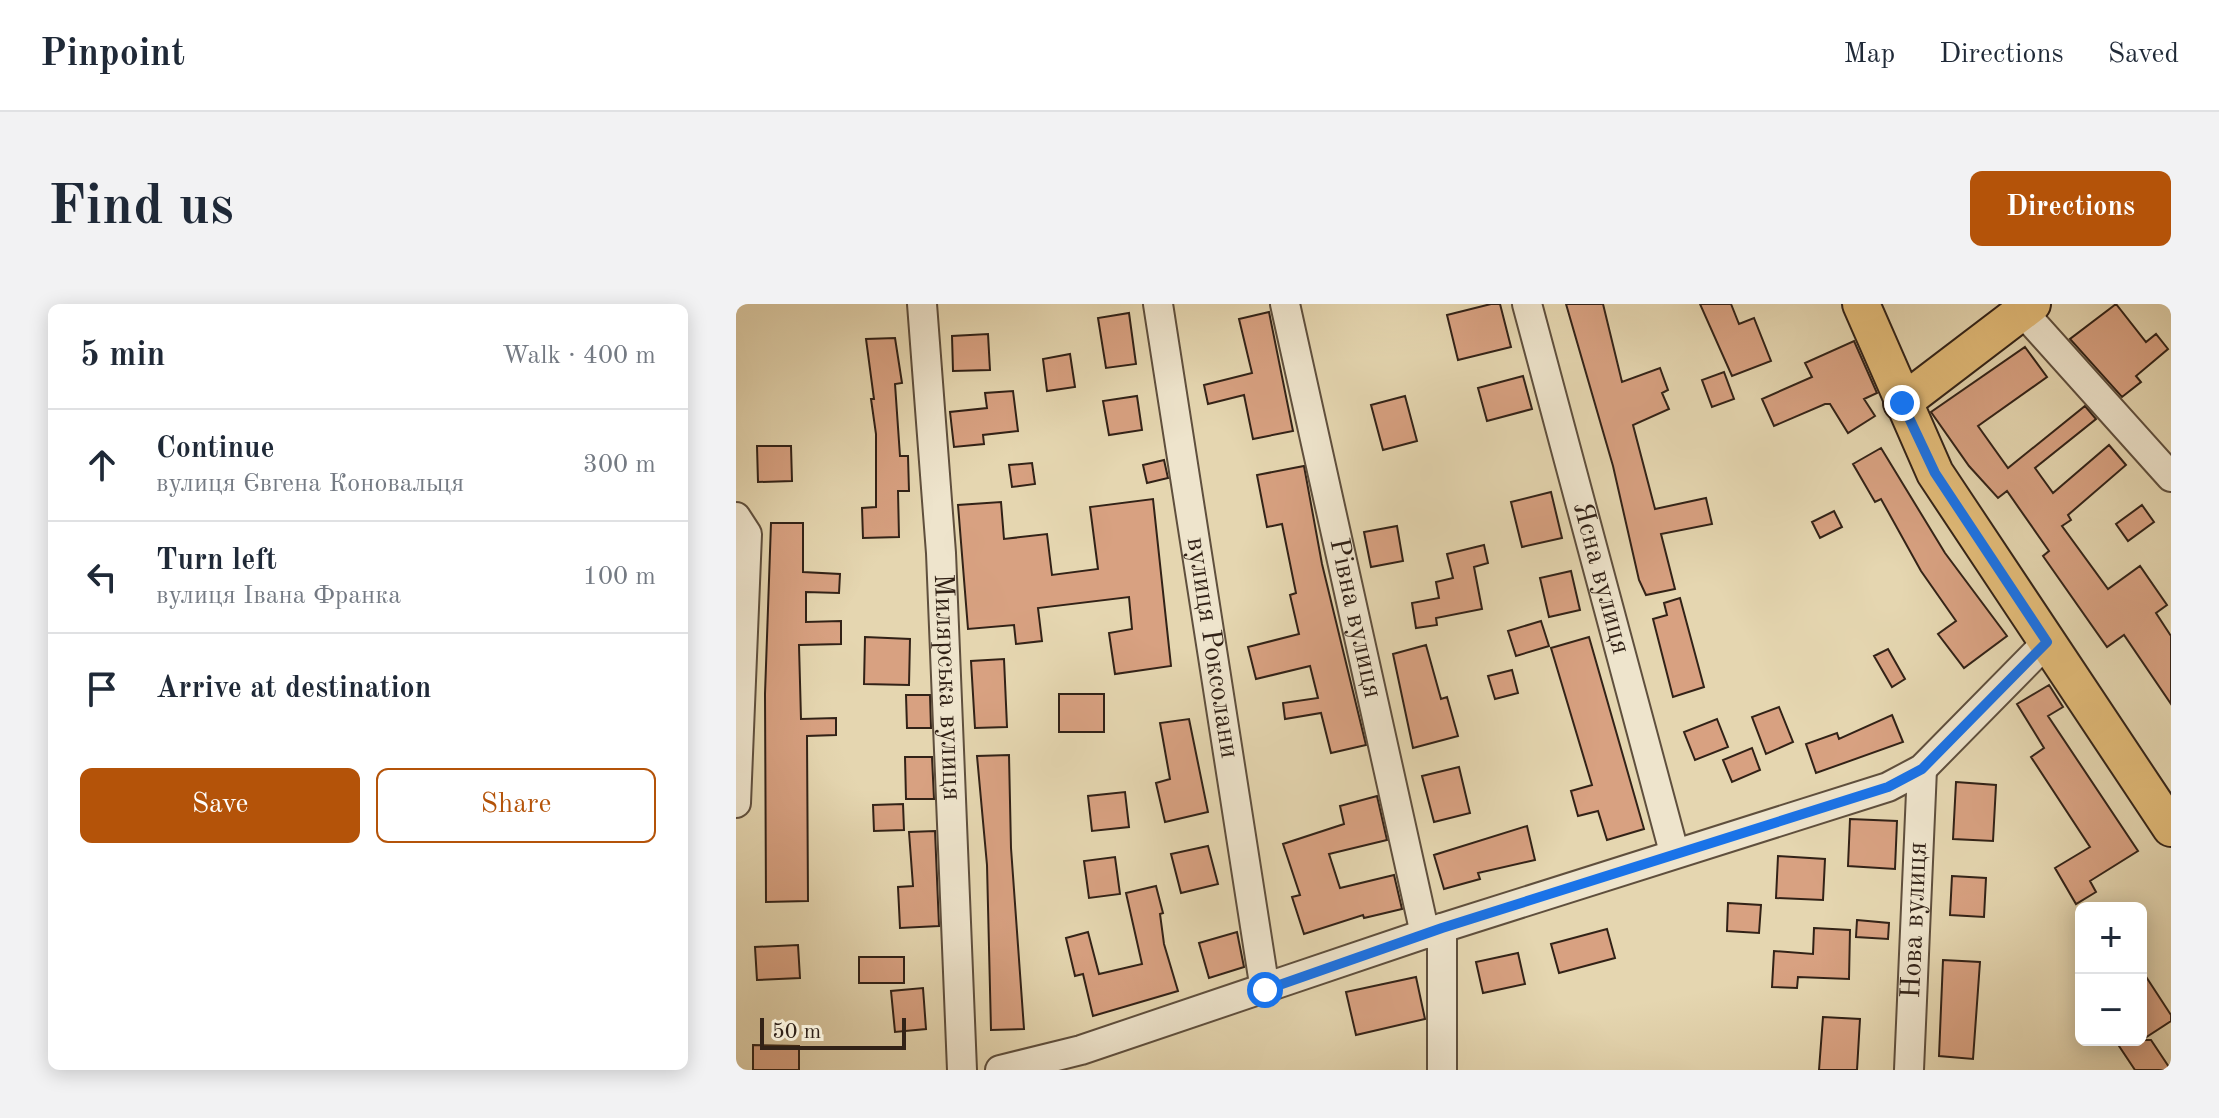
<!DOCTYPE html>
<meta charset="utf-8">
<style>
:root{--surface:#fff;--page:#f2f2f3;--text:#1f2937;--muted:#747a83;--line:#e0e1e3;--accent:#b45309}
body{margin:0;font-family:"Old Standard TT",serif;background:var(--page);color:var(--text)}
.controls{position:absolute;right:24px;bottom:24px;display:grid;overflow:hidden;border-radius:12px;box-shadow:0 4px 20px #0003}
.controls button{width:72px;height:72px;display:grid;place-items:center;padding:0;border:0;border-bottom:2px solid var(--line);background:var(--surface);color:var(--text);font:40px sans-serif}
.scale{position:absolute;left:24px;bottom:20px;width:146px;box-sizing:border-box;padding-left:8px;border:4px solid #322217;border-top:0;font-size:22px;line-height:28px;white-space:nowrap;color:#322217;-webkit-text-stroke:6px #eee4cc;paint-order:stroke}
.stop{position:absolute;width:24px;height:24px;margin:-18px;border:6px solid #1a73e8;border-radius:50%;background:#fff}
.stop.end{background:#1a73e8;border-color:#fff;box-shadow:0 2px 8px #0008}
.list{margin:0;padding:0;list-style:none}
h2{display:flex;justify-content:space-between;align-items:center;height:104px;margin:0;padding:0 32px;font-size:34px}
h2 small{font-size:26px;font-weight:400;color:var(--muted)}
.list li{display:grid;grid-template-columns:52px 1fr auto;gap:24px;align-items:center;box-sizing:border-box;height:112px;padding:0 32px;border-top:2px solid var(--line)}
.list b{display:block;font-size:30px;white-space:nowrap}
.list p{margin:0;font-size:26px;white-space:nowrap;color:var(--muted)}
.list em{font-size:26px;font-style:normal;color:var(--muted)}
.actions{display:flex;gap:16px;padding:24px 32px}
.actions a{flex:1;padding:18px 0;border:2px solid var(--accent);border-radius:12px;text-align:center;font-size:28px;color:var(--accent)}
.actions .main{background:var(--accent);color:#fff}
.icon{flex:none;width:44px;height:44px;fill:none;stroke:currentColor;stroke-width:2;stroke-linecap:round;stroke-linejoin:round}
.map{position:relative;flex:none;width:1435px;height:766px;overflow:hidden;border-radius:12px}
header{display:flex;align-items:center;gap:48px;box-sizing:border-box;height:112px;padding:0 40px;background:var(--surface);border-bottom:2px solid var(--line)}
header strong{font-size:38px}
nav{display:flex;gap:44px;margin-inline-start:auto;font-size:28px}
.intro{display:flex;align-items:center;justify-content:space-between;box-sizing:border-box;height:192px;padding:0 48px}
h1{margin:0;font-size:56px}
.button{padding:20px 36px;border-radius:12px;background:var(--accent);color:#fff;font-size:28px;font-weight:700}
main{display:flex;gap:48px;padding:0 48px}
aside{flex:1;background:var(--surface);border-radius:12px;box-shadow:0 4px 20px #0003}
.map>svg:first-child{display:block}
.building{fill:#d8a181;stroke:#322217;stroke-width:2}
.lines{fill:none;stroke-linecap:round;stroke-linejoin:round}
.minor-casing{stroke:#5f4f3d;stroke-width:32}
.major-casing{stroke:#322217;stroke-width:40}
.minor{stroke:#eee4cc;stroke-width:28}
.major{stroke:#e2bb78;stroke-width:36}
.route{stroke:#1a73e8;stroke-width:10}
.labels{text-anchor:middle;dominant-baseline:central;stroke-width:7;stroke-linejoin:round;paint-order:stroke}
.street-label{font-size:28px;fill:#322217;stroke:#eee4cc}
</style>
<header>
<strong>Pinpoint</strong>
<nav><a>Map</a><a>Directions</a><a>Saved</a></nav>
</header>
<div class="intro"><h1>Find us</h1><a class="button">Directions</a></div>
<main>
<aside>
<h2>5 min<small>Walk · 400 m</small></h2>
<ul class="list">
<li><svg class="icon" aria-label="ahead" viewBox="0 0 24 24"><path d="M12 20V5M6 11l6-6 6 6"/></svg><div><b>Continue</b><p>вулиця Євгена Коновальця</p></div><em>300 m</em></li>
<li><svg class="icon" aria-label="left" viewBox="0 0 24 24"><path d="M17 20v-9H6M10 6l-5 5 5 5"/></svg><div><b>Turn left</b><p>вулиця Івана Франка</p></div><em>100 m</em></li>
<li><svg class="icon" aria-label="arrive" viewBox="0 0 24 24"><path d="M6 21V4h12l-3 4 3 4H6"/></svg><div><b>Arrive at destination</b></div></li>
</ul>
<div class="actions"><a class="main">Save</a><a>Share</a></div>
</aside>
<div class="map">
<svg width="1435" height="766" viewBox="0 0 1435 766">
<rect width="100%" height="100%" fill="#e5d6b0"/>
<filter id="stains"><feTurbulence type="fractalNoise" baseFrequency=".0025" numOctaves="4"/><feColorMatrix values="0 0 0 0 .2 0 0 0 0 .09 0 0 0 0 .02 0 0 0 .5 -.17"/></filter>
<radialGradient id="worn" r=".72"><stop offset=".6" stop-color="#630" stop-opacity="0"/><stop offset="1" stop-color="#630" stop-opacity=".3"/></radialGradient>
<path class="building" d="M755 0H764L775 43 722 56 711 11Z
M830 0H867L886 78 924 64 932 86 926 89 933 105 897 121 919 205 970 194 976 220 925 230 939 285 910 291 903 276 877 162Z
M964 0H995L1003 20 1018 14 1035 57 996 72Z
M1380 0 1410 38 1420 30 1432 45 1400 72 1405 78 1386 93 1334 35Z
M533 8 557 127 517 135 508 91 472 100 468 81 516 69 503 15Z
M393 9 400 60 370 64 362 14Z
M252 30 254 66 217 67 216 32Z
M159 34 166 79 159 80 164 152H172L173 187H162L163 233 127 234 126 204 140 203V130L135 95H138L130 35Z
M1118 37 1141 89 1128 95 1139 112 1112 129 1094 100H1089L1038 122 1026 95 1076 73 1069 59Z
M1289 43 1311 73 1242 122 1272 164 1349 102 1360 115 1299 164 1317 189 1373 141 1390 161 1332 211 1335 216 1326 222 1372 285 1404 262 1431 301 1420 309 1435 332V400L1388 331 1371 343 1307 252 1313 247 1271 187 1262 194 1233 162 1195 108Z
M334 50 339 83 311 87 307 55Z
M988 68 998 95 976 103 966 76Z
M787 72 796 105 751 117 742 84Z
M277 87 282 127 247 131 248 140 218 143 214 108 251 104 249 89Z
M401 92 406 126 373 131 367 97Z
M669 92 681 137 647 146 635 101Z
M21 142H55L56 177 22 178Z
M1145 144 1209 249 1271 332 1228 364 1202 330 1220 317 1185 267 1145 195 1139 198 1117 160Z
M428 156 432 174 411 179 407 161Z
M296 159 299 180 276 183 273 161Z
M568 162 586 260 630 441 595 449 585 409 549 415 547 399 582 394 574 362 520 375 512 343 563 330 554 291 560 289 546 220 531 223 521 171Z
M815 188 826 234 786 243 775 198Z
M417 195 435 362 379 370 373 329 396 325 393 293 302 304 306 337 280 340 278 321 232 325 222 201 265 198 268 235 311 230 316 271 362 265 354 203Z
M1406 201 1418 218 1392 237 1380 220Z
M1098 207 1106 223 1084 234 1076 218Z
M35 219H67V268L104 270 103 289 70 288V318L105 317V340L63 341 65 415 100 414V431L71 432 72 597 30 598 29 390Z
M661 222 667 257 635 263 628 228Z
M748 241 752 259 738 263 746 305 700 314 701 321 680 324 676 299 703 294 700 278 717 274 711 250Z
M835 267 844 306 813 313 804 274Z
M944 294 968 383 937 393 917 315 931 311 928 299Z
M805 317 813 342 780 352 772 327Z
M129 333 174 335 173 381 128 380Z
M853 333 908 525 871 536 862 507 842 512 835 487 856 481 815 344Z
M690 341 705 395 711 393 722 432 677 444 657 350Z
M1152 345 1169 375 1156 383 1138 352Z
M268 355 271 423 239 424 235 357Z
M776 366 782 389 759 395 752 372Z
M1313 381 1327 403 1312 412 1402 547 1354 577 1360 588 1340 600 1319 564 1354 543 1295 453 1308 444 1281 400Z
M323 390H368V428H323Z
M170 391H194L195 424H171Z
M1043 403 1057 438 1030 450 1016 413Z
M1156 411 1167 438 1080 469 1070 440 1101 429 1103 435Z
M453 415 472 508 429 518 420 479 434 475 424 419Z
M981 415 992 443 959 456 948 428Z
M1016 444 1024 466 996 478 987 456Z
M273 451 275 544 288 725 255 726 251 561 241 452Z
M169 453H196L198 495H170Z
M723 463 734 509 698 518 686 472Z
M1220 478 1260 481 1257 537 1217 535Z
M389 488 393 523 356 527 352 492Z
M641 492 651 536 593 550 604 584 658 571 666 605 628 614 627 611 568 630 556 593 564 591 547 540 608 520 604 502Z
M167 500 168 526 138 527 137 501Z
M1114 515 1161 517 1159 565 1112 562Z
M791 522 799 556 742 569 744 575 708 585 698 551Z
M199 527 203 622 164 624 162 583 177 582 173 528Z
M472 542 482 580 445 589 435 550Z
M1042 552 1089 555 1087 596 1040 594Z
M379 553 384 590 353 594 348 557Z
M1216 572 1250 574 1248 613 1214 611Z
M420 582 427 609 424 610 428 640 442 687 357 712 347 670 339 672 330 634 352 628 363 670 406 660 390 589Z
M992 599 1025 601 1023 629 991 627Z
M1121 616 1153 619 1152 635 1120 633Z
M1078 624 1114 626 1113 675 1062 673 1061 684 1036 683 1038 647 1077 650Z
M871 625 879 654 823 669 815 640Z
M501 628 508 663 473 674 463 639Z
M62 641 64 674 21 676 19 643Z
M782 649 789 680 747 689 740 658Z
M123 653H168V679H123Z
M1207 656 1244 658 1237 755 1203 752Z
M1405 665 1435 711V717L1406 736H1415L1435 766H1399L1379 736H1405Z
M680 673 689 715 620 731 610 688Z
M187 684 190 725 159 728 155 687Z
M1087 713 1124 715 1121 766H1083Z
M17 741 63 742V766H17Z"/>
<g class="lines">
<g class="minor-casing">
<g id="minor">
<path id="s1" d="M186 0 205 249 226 766"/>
<path id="s2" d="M422 0 529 686"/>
<path id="s3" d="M549 0 689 630"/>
<path id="s4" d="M791 0 938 548"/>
<path d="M1286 7 1435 173"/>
<path d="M0 213 11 230 0 499"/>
<path d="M706 624V766"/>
<path d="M264 766 345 746 706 624 1152 483 1186 465 1311 338"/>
<path id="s5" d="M1173 766 1186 465"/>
</g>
</g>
<g class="major-casing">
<path id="major" d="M1125 0 1199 169 1435 524
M1166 99 1296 0"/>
</g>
<use href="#minor" class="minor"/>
<use href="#major" class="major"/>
</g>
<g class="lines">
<path class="route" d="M529 686 706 624 1152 483 1186 465 1311 338 1199 169 1166 99"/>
</g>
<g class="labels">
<g class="street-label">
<text stroke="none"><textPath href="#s4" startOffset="284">Ясна вулиця</textPath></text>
<text stroke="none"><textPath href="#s3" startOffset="322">Рівна вулиця</textPath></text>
<text stroke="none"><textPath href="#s2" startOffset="348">вулиця Роксолани</textPath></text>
<text stroke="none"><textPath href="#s1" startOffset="384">Милярська вулиця</textPath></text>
<text stroke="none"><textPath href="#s5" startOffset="150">Нова вулиця</textPath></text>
</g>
</g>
<rect width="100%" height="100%" filter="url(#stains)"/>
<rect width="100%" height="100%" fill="url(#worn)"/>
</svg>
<div class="controls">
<button>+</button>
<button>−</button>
</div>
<div class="scale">50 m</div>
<div class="stop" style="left:529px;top:686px"></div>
<div class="stop end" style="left:1166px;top:99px"></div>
</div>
</main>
